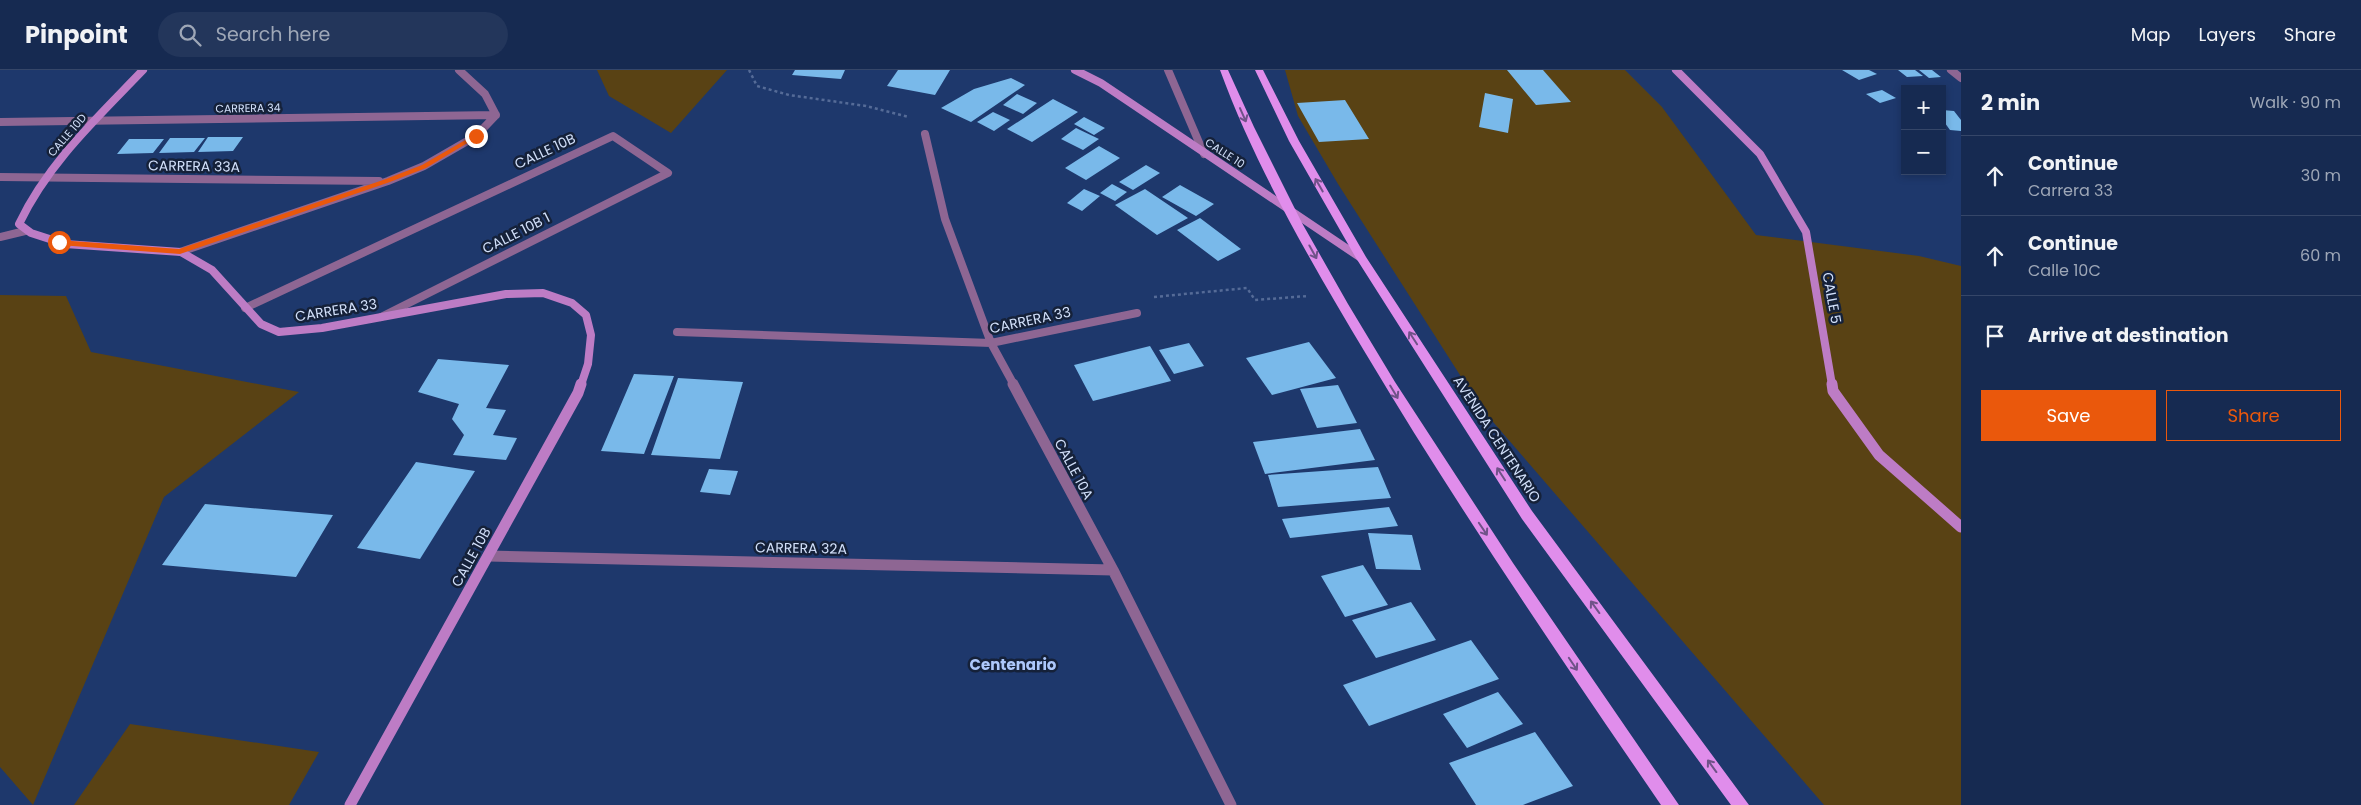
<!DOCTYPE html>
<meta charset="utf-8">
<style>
:root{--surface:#162a51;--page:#23365b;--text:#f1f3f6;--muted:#9ea7b7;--line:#354668;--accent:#ea580c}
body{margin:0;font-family:Poppins,sans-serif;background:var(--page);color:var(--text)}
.controls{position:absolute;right:15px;top:15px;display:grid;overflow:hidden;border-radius:0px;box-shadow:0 2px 8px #0003}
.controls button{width:45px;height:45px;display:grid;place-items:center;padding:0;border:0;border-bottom:1px solid var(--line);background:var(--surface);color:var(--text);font:25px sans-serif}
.stop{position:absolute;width:15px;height:15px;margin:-11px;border:4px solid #ea580c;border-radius:50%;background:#fff}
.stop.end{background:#ea580c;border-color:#fff;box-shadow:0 1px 5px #0008}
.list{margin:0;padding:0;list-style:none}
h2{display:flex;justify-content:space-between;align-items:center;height:65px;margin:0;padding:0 20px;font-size:21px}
h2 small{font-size:16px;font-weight:400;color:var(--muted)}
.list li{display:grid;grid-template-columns:32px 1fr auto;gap:15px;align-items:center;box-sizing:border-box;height:80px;padding:0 20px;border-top:1px solid var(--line)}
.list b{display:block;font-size:19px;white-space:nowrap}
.list p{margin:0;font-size:16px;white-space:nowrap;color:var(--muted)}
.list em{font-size:16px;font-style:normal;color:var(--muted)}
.actions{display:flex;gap:10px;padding:15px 20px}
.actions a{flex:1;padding:11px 0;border:1px solid var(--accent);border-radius:0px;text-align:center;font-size:18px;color:var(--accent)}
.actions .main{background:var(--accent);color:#fff}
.icon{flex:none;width:28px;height:28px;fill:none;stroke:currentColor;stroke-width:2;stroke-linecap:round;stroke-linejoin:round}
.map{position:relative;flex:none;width:1961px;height:735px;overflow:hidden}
header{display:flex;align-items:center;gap:30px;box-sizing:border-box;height:70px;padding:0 25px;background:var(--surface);border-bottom:1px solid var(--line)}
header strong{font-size:24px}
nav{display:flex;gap:28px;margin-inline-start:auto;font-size:18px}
.search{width:350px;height:45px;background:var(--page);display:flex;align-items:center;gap:12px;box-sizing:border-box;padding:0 18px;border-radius:28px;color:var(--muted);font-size:19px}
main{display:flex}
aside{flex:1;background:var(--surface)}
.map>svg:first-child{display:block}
.green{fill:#594214}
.building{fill:#79b9ea}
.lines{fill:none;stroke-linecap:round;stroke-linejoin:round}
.path{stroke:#556b97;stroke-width:2.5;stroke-dasharray:3 3;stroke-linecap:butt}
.street-far1{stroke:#8e6693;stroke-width:8}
.street{stroke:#8e6693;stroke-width:11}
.secondary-far1{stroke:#bd7cc5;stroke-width:8}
.secondary{stroke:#bd7cc5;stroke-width:11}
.primary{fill:#e08deb;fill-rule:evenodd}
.oneway{stroke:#705289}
.route{fill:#ea580c}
.labels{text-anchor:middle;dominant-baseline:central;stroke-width:5;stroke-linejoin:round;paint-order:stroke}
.far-street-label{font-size:11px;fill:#d2e0fa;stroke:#152139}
.street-label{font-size:14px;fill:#d2e0fa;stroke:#152139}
.neighbourhood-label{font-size:15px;font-weight:bold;fill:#adc8fb;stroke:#152139}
</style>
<header>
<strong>Pinpoint</strong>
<div class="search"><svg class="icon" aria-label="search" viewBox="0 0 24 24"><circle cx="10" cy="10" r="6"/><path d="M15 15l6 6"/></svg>Search here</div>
<nav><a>Map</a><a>Layers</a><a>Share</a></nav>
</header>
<main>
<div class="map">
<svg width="1961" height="735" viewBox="0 0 1961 735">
<rect width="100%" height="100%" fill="#1e386c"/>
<path class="green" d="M597 0H727L671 63 609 26Z
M1285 0H1625L1662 37 1756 165 1919 186 1961 196V735H1824L1481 338 1338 114 1298 46Z
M0 225 66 226 91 282 299 322 164 427 33 735 0 697Z
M130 654 319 682 289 735H74Z"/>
<path class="building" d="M795 0H845L841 9 792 5Z
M898 0H950L935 25 887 16Z
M1507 0H1543L1571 32 1536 35Z
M1842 0H1869L1877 4 1859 10Z
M1898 0H1915L1923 6 1907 7Z
M1919 0H1932L1941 7 1929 8Z
M1011 8 1025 15 971 52 941 38 974 19Z
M1882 20 1896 28 1880 33 1866 24Z
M1485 23 1513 29 1508 63 1479 57Z
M1017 24 1037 33 1023 44 1003 35Z
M1053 29 1078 42 1032 72 1007 59Z
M1345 30 1369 69 1319 72 1297 33Z
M1942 40 1954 41 1961 50V61L1950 60 1942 49Z
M993 42 1010 50 994 61 977 52Z
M1084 47 1105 58 1094 65 1074 54Z
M1076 58 1099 69 1083 80 1061 69Z
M208 67H243L233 81 198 82Z
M170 68H205L194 82 159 83Z
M129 69H164L153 83 117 84Z
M1099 76 1120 88 1086 110 1065 98Z
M1146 95 1160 103 1133 120 1119 112Z
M1112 114 1127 122 1115 131 1100 123Z
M1180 115 1214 134 1196 146 1162 127Z
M1084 119 1100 126 1082 141 1067 133Z
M1145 119 1188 148 1157 165 1115 135Z
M1200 148 1241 179 1218 191 1177 160Z
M1309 272 1336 308 1272 325 1246 288Z
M1189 273 1204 296 1174 304 1159 280Z
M1150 276 1171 311 1093 331 1074 295Z
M438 289 509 295 486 338 506 340 493 365 517 368 506 390 453 385 464 365 452 349 459 334 418 322Z
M634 304 674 306 644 384 601 381Z
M678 308 743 312 720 389 651 385Z
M1338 315 1357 353 1317 358 1300 319Z
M1360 359 1375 390 1265 404 1253 372Z
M416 392 475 401 420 489 357 478Z
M1378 397 1391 428 1278 437 1268 405Z
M709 399 738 401 730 425 700 422Z
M205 434 333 445 296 507 162 495Z
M1389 437 1398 456 1290 468 1282 449Z
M1368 463 1412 465 1421 500 1376 499Z
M1363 495 1388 535 1345 547 1321 506Z
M1411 532 1436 570 1376 588 1352 550Z
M1471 570 1499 609 1369 656 1343 615Z
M1498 622 1523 654 1467 678 1443 644Z
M1535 662 1573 716 1523 735H1476L1449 693Z"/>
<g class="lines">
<path class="path" d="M749 0 757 16 789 25 866 36 909 47
M1154 227 1247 218 1255 230 1308 226"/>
<path class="street-far1" d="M1168 0 1204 84
M1951 0 1961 8
M0 52 496 45
M925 64 945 149 991 273 1014 315
M0 107 379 111
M0 167 25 161
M180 182 388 111 424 96 476 66 496 45 485 24 459 0
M245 238 613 66 668 103 381 247
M677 262 991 273 1137 243"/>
<path class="street" d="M1013 314 1113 500 1231 735
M488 486 1113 500"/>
<path class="secondary-far1" d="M143 0C97 48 48 93 19 154L31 163 65 174 181 182 212 200 261 254 279 262 322 258 506 224 543 223 572 233 586 245 591 265 588 294 581 315
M1075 0 1101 13 1361 188
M1676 0 1760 84 1806 162 1832 315"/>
<path class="secondary" d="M1832 314 1833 321 1879 385 1961 457
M350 735 578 323 581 314"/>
<path class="primary" d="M1220 0H1228L1254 57 1302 153 1348 234 1395 312 1513 493 1679 735H1661C1560 587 1458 438 1366 284 1312 194 1256 98 1220 0Z
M1255 0H1263L1299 71 1366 187 1532 441 1749 735H1731L1522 449 1356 188 1289 71Z"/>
</g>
<defs><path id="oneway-shaft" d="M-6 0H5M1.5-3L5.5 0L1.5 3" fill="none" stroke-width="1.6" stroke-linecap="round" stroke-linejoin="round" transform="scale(1.25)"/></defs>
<g class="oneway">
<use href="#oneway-shaft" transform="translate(1243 45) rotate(66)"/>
<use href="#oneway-shaft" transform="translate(1319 115) rotate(-120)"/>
<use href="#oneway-shaft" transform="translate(1313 182) rotate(61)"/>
<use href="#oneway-shaft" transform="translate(1413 268) rotate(-123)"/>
<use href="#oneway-shaft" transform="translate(1394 322) rotate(59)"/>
<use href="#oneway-shaft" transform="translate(1501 404) rotate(-123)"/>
<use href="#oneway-shaft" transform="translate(1483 459) rotate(56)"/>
<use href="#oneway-shaft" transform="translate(1595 537) rotate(-126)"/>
<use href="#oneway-shaft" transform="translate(1573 594) rotate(56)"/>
<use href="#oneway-shaft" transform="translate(1712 696) rotate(-126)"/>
</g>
<path class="route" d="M474 65 479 66 426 98 390 112 180 184 59 175 56 172 59 170 179 179 386 109 422 95Z"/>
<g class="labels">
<g class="far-street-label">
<text transform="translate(248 38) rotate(-1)">CARRERA 34</text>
<text transform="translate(67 65) rotate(-49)">CALLE 10D</text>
<text transform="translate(1225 83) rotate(33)">CALLE 10</text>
</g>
<g class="street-label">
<text transform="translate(545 81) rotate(-25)">CALLE 10B</text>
<text transform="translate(194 96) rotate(1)">CARRERA 33A</text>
<text transform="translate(516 163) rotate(-27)">CALLE 10B 1</text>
<text transform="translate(1832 228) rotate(80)">CALLE 5</text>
<text transform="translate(336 240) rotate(-9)">CARRERA 33</text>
<text transform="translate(1030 250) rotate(-12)">CARRERA 33</text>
<text transform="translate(1497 369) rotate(57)">AVENIDA CENTENARIO</text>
<text transform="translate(1074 399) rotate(62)">CALLE 10A</text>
<text transform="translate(801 478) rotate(1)">CARRERA 32A</text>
<text transform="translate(471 487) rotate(-61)">CALLE 10B</text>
</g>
<g class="neighbourhood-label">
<text x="1013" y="594">Centenario</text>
</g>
</g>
</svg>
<div class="controls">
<button>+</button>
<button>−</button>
</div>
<div class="stop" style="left:59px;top:172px"></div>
<div class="stop end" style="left:476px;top:66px"></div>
</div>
<aside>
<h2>2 min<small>Walk · 90 m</small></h2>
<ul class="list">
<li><svg class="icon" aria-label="ahead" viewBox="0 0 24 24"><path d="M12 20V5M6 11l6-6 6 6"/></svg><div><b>Continue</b><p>Carrera 33</p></div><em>30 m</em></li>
<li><svg class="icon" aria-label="ahead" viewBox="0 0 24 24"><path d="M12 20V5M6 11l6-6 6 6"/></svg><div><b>Continue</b><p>Calle 10C</p></div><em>60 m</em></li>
<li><svg class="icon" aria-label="arrive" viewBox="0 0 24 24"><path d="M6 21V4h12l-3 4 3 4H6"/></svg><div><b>Arrive at destination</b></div></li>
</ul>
<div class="actions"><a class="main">Save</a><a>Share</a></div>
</aside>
</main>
